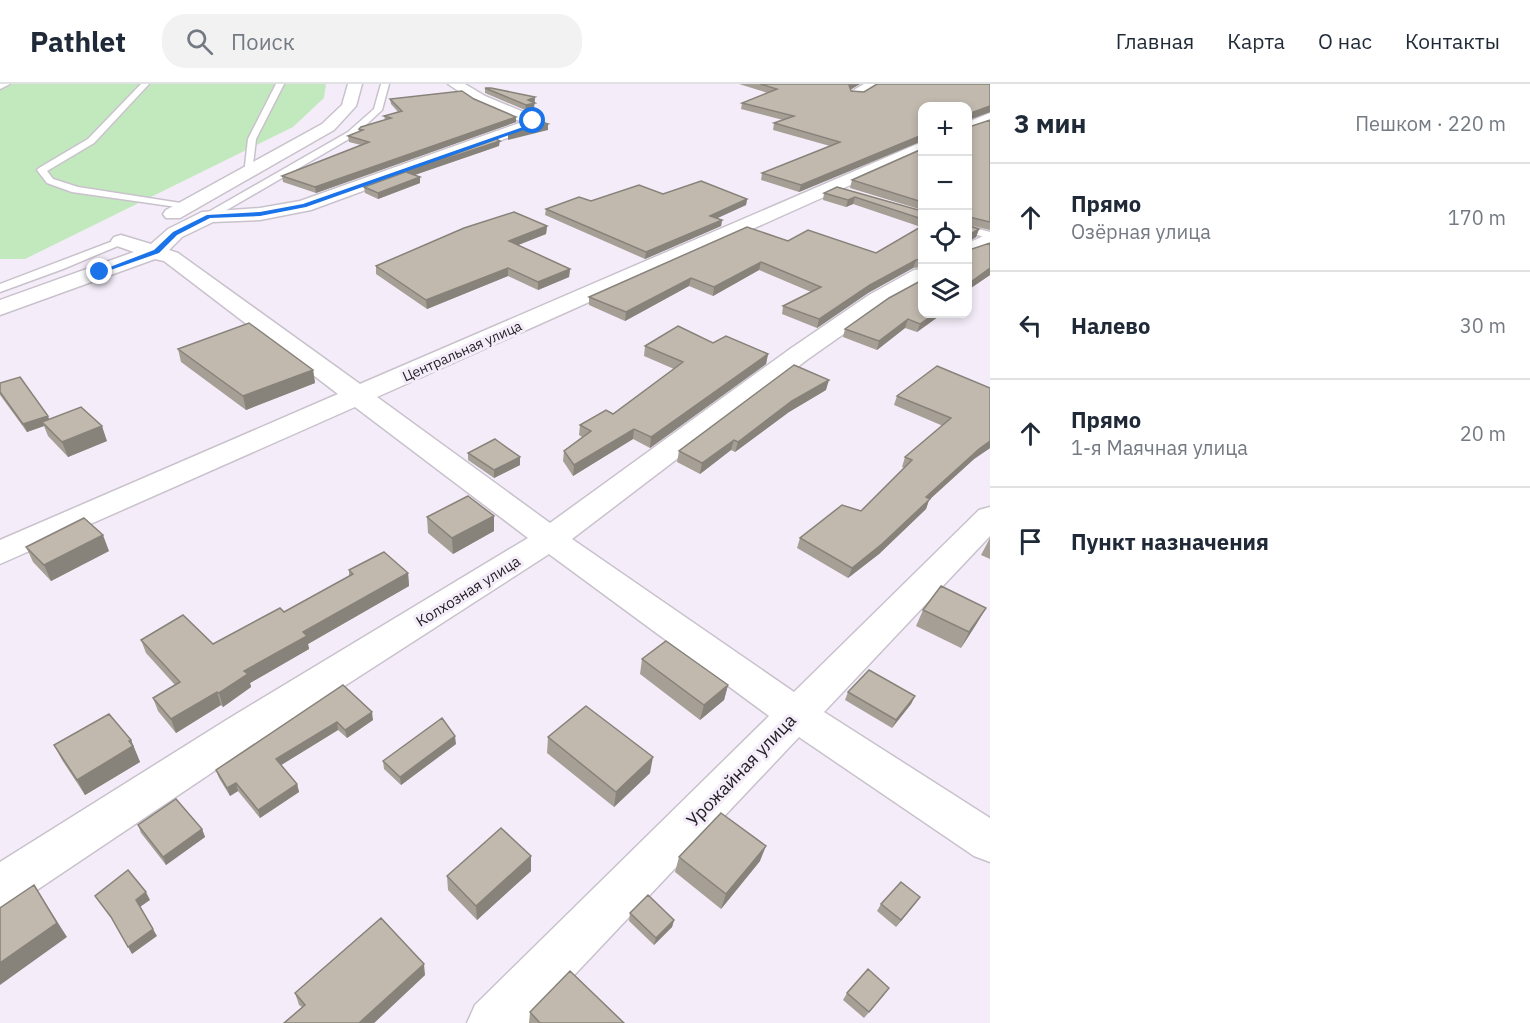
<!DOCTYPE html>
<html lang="ru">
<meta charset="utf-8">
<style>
:root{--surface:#fff;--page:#f2f2f3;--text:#1f2937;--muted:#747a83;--line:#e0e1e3}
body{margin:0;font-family:"IBM Plex Sans",sans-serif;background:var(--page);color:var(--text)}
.controls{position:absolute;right:18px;top:18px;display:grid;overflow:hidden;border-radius:12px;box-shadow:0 3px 9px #0003}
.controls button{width:54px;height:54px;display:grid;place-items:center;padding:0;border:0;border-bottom:2px solid var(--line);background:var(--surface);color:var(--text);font:30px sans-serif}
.stop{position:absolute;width:18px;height:18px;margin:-14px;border:4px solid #1a73e8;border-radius:50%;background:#fff}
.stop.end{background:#1a73e8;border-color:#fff;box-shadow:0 2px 6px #0008}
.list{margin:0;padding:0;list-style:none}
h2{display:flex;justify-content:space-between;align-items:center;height:78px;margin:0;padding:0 24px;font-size:26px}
h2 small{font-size:20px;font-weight:400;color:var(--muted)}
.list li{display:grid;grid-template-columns:39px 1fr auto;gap:18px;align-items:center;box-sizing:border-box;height:108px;padding:0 24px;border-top:2px solid var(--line)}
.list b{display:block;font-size:22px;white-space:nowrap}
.list p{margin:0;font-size:20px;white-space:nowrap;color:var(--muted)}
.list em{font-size:20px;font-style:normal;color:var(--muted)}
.icon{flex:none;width:33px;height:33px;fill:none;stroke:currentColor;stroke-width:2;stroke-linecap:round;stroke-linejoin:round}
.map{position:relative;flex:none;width:990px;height:939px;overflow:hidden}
header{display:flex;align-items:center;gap:36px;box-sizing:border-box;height:84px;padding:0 30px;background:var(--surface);border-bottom:2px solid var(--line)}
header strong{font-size:28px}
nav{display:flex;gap:33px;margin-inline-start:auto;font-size:21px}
.search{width:420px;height:54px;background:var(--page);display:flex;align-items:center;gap:15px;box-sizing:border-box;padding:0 21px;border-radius:24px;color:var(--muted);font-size:22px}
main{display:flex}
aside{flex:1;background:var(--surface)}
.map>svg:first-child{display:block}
.green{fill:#c2e9bd}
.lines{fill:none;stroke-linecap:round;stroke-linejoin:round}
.service-casing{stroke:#c9c2cd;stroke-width:3}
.minor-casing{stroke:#c9c2cd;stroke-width:3}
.service{fill:#fff;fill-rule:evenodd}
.minor{fill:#fff;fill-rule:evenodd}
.wall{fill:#a69f96}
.shaded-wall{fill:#87827a}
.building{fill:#c1b9ae;stroke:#87827a;stroke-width:1.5}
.route{fill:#1a73e8}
.labels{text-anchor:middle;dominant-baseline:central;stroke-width:6;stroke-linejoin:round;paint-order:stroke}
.far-street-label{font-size:14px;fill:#201d21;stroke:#f4edf9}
.street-label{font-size:15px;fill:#201d21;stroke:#f4edf9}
.near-street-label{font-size:18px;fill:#201d21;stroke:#f4edf9}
</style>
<header>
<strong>Pathlet</strong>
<div class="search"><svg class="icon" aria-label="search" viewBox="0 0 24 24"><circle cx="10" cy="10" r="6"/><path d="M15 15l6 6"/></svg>Поиск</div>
<nav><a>Главная</a><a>Карта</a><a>О нас</a><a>Контакты</a></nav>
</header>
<main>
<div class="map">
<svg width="990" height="939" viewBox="0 0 990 939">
<rect width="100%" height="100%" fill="#f4edf9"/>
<path class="green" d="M0 0H326L324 14 293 43 25 175H0Z"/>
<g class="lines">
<g class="service-casing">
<path id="service" d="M0 0H10L0 5Z
M141 0H149L94 59 47 87 53 95 78 103 187 120 192 123 191 125 72 108 47 99 37 86 39 84 88 55Z
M276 0H284L256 55 252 89 244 91 248 55Z
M381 0H389L382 26 354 52 213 134H205V130L348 48 374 25Z
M968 142 990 148V155L968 148Z
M121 154 127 157 125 159 63 185 0 208V200Z"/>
</g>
<g class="minor-casing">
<path id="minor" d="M348 0H362L356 22 334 46 180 134H166L163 130 166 126 322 40 342 21Z
M448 0H465L485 12 538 34 542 39 540 42 311 126 260 136 213 138 182 153 169 166 178 169 360 300 922 58V69L377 313 550 439 790 265 869 211 914 186 922 185V200L885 221 808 275 572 455 794 608 979 426 990 423V452L824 628 990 734V778L974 772 799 653 529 939H467L475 921 769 632 549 470 256 659 16 820 0 826V778L228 635 528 454 355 323 0 480V456L338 310 164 177 155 175 0 231V216L134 168 114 161 111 157 114 153 121 151 151 160 168 145 202 128 260 124 300 117 522 38 475 18Z
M864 0H882L861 12H851L849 9Z
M990 29V40L968 48V38Z
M990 149V163L968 173V159Z"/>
</g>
<use href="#service" class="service"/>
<use href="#minor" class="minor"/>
</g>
<path class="wall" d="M739 0H860L850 6 851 7 864 8 877 0H990V28L969 36V43L990 36V146L969 141 979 145 976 153 969 157V166L990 159V191L968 206V22H922V57L799 108 761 96 762 89 830 62 773 46 774 39 783 36 741 25 742 19 768 9Z
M485 4 535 13 534 24 525 26 485 9Z
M390 15H474L516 38 316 109 283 98 282 92 361 61 349 58 348 52 359 48V45L385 36 384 32 398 28 391 20Z
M499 62 414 91 420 93V99L378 115 365 109 364 103Z
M922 65V126L850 104 852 96Z
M837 103 922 127V183L913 184 868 209 817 244 782 230 783 222 811 208 759 186 713 212 689 202 625 237 589 221V213L788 157 876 169 921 143 853 120 846 123 823 116 824 109Z
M663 110 747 115 746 121 717 134 722 136 721 142 645 175 545 131 546 125Z
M547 142 546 150 518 161 570 185 569 193 538 206 508 192 427 225 376 190V182Z
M922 230H942L917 248 905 244 877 266 843 253 845 245Z
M713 259 768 270 766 280 650 364 633 355 573 392 563 377 564 367 582 353 579 351 580 341 613 330 674 285 644 272 645 262Z
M178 265 313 286 315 299 246 326 181 278Z
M0 299 49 335 107 357 68 373 48 352 44 342 27 348 0 311Z
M990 304V364L974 375 929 416 926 425 879 470 848 494 797 464 800 454 861 427 905 384 902 383 905 373 943 342 894 321 897 312Z
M826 306 789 328 735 368 731 366 700 390 677 378 679 367Z
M468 369 520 381 494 394 468 376Z
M427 433 494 447 453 470 428 449Z
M990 454V475L981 471Z
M26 463 109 467 51 497 33 478Z
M349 486 408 489 409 502 308 560 309 565 250 599 251 603 223 623 221 621 176 649 158 627 153 614 175 601 146 569 141 556 213 560 284 528 349 492Z
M986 524 977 539 961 564 916 542 923 526Z
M642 575 728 601 724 616 700 636 640 590Z
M343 601 373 636 347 654 338 646 281 681 297 700 299 708 260 734 238 707 230 712 219 694 216 686Z
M848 608 915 612 911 620 892 644 845 616Z
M548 653 650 689 614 723 547 669Z
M131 656 140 678 85 711 62 676 54 661Z
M456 660 401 701 384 685 383 677Z
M138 741 202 745 205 753 166 781 141 749Z
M679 773 760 777 721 825 675 788Z
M531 787 477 836 448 806 447 792Z
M881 820H915L896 843 877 827Z
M630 829 674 836 672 843 654 861 629 837Z
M425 891 374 939H284L302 923 299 921 295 909Z
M847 909 884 911 864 934 843 916Z
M530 928 624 939H529Z"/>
<path class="shaded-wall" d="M851 0H860L848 7 849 1Z
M535 13 534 24 525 26 526 21 528 16Z
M990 22V28L968 36V30Z
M516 33V38L316 109 315 103Z
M548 40V46L508 56V51Z
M922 51V57L799 108 801 101Z
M500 57 499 62 406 94V88Z
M420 93V99L378 115V109Z
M855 113 853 120 846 123 848 116Z
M747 115 746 121 709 138 710 132Z
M722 136 721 142 645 175 646 168Z
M547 142 546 150 508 165 509 157Z
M979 145 976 153 968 158 969 151Z
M916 176 913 184 868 209 817 244 819 235 870 201Z
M761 178 759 186 713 212 714 203Z
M508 184V192L427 225 426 216Z
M990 184V191L968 206V200Z
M570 185 569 193 538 206V198Z
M691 194 689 202 625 237 626 228Z
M934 230H942L917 248 920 240Z
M908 235 905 244 877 266 879 257Z
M768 270 766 280 650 364 651 353Z
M313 286 315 299 246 326 243 312Z
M829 296 826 306 789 328 735 368 738 358 792 317Z
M48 332 51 340 42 338 44 342 27 348 23 340Z
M102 342 107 357 68 373 62 358Z
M634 345 633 355 573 392 574 381Z
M734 356 731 366 700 390 702 379Z
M990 357V364L974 375 929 416 926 425 879 470 848 494 852 484 926 413 979 365Z
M520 373V381L494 394V386Z
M494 432V447L453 470 452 454Z
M103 451 109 467 51 497 44 481Z
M408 489 409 502 308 560 309 565 250 599 251 603 223 623 219 609 244 587 303 548Z
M986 524 977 539 961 564 969 548Z
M728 601 724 616 700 636 704 621Z
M217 608 221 621 176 649 171 635Z
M915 612 911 620 892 644 896 636Z
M372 628 373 636 347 654 345 646Z
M337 638 338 646 278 683 276 675Z
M455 652 456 660 401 701 400 693Z
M131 656 140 678 85 711 77 696Z
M653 673 650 689 614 723 616 708Z
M236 699 238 707 230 712 227 704Z
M297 700 299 708 260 734 258 726Z
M202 745 205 753 166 781 163 773Z
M766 762 760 777 721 825 726 810Z
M531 772V787L477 836 476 822Z
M34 801 67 853 0 901V879Z
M146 808 150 816 140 823 136 816Z
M920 813 915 820 896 843 901 836Z
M674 836 672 843 654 861 656 854Z
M153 845 157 852 132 870 128 863Z
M424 880 425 891 374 939H359Z"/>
<path class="building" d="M760 0H851L849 1 851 7 864 8 877 0H990V22L968 30 969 43 990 36V138L969 133V142L979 145 969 151V166L990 159V184L968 200V22H922V51L801 101 762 89 840 58 774 39 794 32 742 19 777 5Z
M485 4H491L535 13 528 16 535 19 526 21Z
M462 7 474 15 516 33 315 103 282 92 369 58 348 52 363 46 359 45 361 43 391 34 384 32 402 27 390 15Z
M542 38 548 40 508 51Z
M496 55 500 57 406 88 420 93 378 109 364 103Z
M922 65V118L852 96Z
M701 97 747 115 710 132 722 136 646 168 546 125 579 113 591 117 639 101 663 110Z
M837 103 922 127V135L855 113 848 116 824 109Z
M514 128 547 142 509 157 570 185 538 198 508 184 426 216 376 182 464 144Z
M922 142V175L916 176 870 201 819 235 783 222 821 203 761 178 714 203 691 194 626 228 589 213 747 143 788 157 808 146 876 169Z
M922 196V230H934L920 240 908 235 879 257 845 245 889 214Z
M249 239 313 286 243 312 178 265Z
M678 242 713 259 726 252 768 270 651 353 634 345 574 381 564 367 591 347 580 341 606 326 613 330 683 278 645 262Z
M794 281 829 296 792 317 738 358 734 356 702 379 679 367Z
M937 282 990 304V357L979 365 926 413 930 415 882 460 852 484 800 454 842 421 861 427 912 376 905 373 951 334 897 312Z
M20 293 48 332 23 340 0 308V299Z
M81 323 102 342 62 358 42 338Z
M495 355 520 373 494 386 468 369Z
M468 412 494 432 452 454 427 433Z
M84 434 103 451 44 481 26 463Z
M384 468 408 489 303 548 307 552 244 587 248 590 219 609 217 608 171 635 153 614 180 598 141 556 183 531 213 560 280 524 284 528 353 490 349 486Z
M941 502 986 524 969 548 923 526Z
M666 557 728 601 704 621 642 575Z
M869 586 915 612 896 636 848 608Z
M343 601 372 628 345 646 337 638 276 675 297 700 258 726 236 699 227 704 216 686Z
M586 622 653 673 616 708 548 653Z
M109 630 131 656 129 657 133 662 77 696 54 661Z
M442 634 455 652 400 693 383 677Z
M176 715 202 745 163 773 138 741Z
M721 729 766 762 726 810 679 773Z
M501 744 531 772 476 822 447 792Z
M128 786 146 808 136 816 153 845 128 863 111 833 95 812Z
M901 798 920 813 901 836 881 820Z
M34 801 57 839 0 879V824Z
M648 811 674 836 656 854 630 829Z
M381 834 424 880 359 939H284L305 921 295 909Z
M868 885 889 904 869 928 847 909Z
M570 887 624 939H540L530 928Z"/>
<path class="route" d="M533 35 536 39 529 44 306 123 260 132 210 134 177 151 159 169 102 189 97 188 154 166 173 148 207 131 260 128 303 120 526 42Z"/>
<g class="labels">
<g class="far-street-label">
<text transform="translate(462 267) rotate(-24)">Центральная улица</text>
</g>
<g class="street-label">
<text transform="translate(468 507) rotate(-32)">Колхозная улица</text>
</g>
<g class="near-street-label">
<text transform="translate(741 686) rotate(-46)">Урожайная улица</text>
</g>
</g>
</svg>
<div class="controls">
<button>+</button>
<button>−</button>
<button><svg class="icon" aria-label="locate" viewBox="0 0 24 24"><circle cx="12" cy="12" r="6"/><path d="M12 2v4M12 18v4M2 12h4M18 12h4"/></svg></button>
<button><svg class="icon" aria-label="layers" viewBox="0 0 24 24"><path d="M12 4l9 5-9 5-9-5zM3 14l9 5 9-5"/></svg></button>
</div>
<div class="stop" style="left:533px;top:37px"></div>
<div class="stop end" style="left:100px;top:188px"></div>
</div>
<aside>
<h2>3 мин<small>Пешком · 220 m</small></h2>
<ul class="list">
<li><svg class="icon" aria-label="ahead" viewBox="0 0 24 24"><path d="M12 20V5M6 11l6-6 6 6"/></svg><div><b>Прямо</b><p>Озёрная улица</p></div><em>170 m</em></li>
<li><svg class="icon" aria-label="left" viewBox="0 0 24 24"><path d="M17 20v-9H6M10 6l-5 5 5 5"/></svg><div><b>Налево</b></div><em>30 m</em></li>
<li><svg class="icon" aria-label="ahead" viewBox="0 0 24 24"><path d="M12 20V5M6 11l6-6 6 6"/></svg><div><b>Прямо</b><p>1-я Маячная улица</p></div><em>20 m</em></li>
<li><svg class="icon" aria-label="arrive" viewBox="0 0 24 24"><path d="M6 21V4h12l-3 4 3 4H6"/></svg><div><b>Пункт назначения</b></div></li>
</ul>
</aside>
</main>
